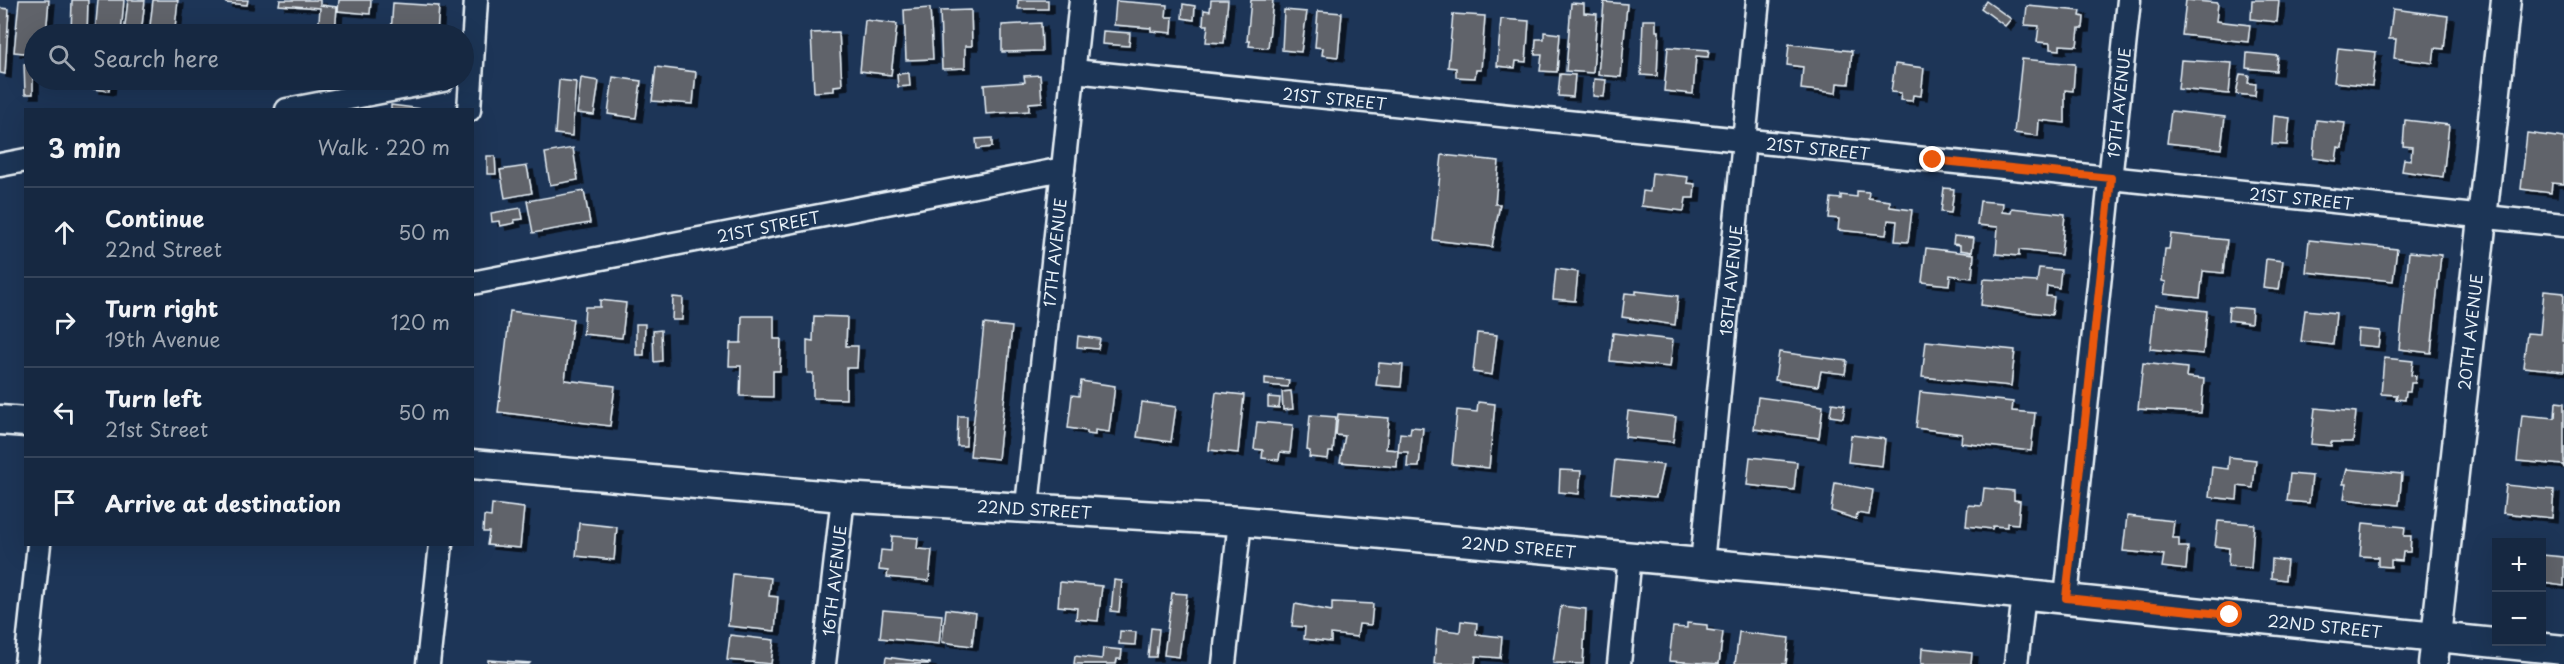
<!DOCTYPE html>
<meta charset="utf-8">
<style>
:root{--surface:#162841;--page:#1f3048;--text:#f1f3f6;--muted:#9ea6b1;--line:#35445a}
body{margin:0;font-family:"Playpen Sans",sans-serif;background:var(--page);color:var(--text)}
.controls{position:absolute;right:18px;bottom:18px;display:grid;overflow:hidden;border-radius:0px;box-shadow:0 6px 24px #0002}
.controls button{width:54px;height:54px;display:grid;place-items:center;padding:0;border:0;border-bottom:2px solid var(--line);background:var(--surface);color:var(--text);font:30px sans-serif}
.stop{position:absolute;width:18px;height:18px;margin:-14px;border:4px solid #ea580c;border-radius:50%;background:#fff}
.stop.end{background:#ea580c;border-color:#fff;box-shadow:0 2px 6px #0008}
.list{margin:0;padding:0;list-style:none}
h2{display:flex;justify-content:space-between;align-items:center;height:78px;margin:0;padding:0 24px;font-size:26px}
h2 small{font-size:20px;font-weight:400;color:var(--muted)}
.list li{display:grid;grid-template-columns:39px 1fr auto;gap:18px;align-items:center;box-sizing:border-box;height:90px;padding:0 24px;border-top:2px solid var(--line)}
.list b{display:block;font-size:22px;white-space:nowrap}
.list p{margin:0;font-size:20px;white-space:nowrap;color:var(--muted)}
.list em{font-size:20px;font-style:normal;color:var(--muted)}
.icon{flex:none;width:33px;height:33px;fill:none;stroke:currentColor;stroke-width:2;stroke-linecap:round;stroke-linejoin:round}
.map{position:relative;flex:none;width:2564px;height:664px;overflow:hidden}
.search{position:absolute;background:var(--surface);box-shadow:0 6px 24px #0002;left:24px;top:24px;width:450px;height:66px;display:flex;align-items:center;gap:15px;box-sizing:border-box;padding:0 21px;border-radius:33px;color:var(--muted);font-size:22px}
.panel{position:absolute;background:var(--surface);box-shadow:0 6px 24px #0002;left:24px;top:108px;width:450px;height:438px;border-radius:0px}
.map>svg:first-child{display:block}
.building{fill:#60636a;stroke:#e8f1f8;stroke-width:1.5;filter:url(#shadow)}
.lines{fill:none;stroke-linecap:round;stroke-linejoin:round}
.minor-casing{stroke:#e8f1f8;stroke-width:27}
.tertiary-casing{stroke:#e8f1f8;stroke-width:33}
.minor{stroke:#1d3557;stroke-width:22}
.tertiary{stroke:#1d3557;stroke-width:28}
.route{stroke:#ea580c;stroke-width:8}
.labels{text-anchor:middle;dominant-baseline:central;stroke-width:4.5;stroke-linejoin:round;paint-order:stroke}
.street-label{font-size:16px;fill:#e8f1f8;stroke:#1d3557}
</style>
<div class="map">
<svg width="2564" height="664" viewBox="0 0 2564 664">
<defs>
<filter id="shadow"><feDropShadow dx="6" dy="4" stdDeviation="0" flood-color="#0009"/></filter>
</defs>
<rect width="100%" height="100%" fill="#1d3557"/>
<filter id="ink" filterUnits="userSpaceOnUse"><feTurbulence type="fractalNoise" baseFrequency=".0167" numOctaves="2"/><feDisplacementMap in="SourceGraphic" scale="12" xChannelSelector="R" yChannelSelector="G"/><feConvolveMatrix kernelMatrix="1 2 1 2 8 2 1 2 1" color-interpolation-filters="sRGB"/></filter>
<g filter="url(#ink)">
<path class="building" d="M19 0H49L46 34H34V54L14 52Z
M72 0H88L87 34H71Z
M98 0H124L121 34H95Z
M128 0H145L141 34H124Z
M153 0H178L175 28 150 26Z
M227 0H248L247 5 226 3Z
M280 0H320V5L337 7 335 34H318L320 8 279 5Z
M339 0H371L370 14 338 11Z
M1018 0H1048V9H1018Z
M1211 0H1228L1224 43 1206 42 1208 25H1203L1204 10 1210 11Z
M1251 0H1273L1268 48 1249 46 1250 41H1247Z
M2186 0 2218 3 2216 21 2250 25 2248 42 2182 35Z
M2252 0H2279L2277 22 2251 19Z
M1116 1 1167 5 1166 17H1173L1172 33 1151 31V28L1114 25Z
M1986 1 2011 19 2005 26 1981 8Z
M1604 2 1627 4 1621 77 1598 75Z
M393 3 439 6 437 34H391Z
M1571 3 1584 4V13L1597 14 1593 73 1566 71Z
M1183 4 1195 6 1194 20 1182 18Z
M2027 6 2081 11 2080 16 2084 17 2083 28H2079L2077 46 2060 45V50L2050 49V43L2037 42 2039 26 2025 25Z
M0 8 9 9 5 74 0 73Z
M930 8 933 59 906 60 904 10Z
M2393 9 2448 16 2444 49 2435 48 2433 63 2394 58 2396 39H2389Z
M971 10 972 46H965V68L942 69 940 11Z
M1284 10 1307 12 1301 52 1282 50Z
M1318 11 1342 13 1338 57 1322 55 1323 48 1315 47Z
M1453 14 1485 16 1481 70H1476L1475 78 1456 77V68L1448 67Z
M1501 19 1529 21 1526 62 1516 61 1515 68 1497 66Z
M865 20 897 24 891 75 860 71Z
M1643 20H1656V31H1659L1657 76 1641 75Z
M1041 23 1042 51 1002 52V25Z
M1103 31 1130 33 1129 46 1102 44Z
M839 32 842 85 834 86V91L814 92 811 33Z
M1544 32 1560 34 1557 72 1540 71 1542 55H1535L1536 39H1544Z
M1789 44 1852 51 1849 84 1837 83 1836 93 1801 89 1803 67 1787 65Z
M1668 47 1709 50 1708 57 1696 56 1693 94 1664 91Z
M2338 48 2376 52 2372 86 2334 82Z
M2247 53 2278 56 2276 71 2246 68Z
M2022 59 2075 64 2073 91 2065 90V123L2039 120 2038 136 2014 133Z
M2181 60 2232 63 2229 94 2178 89Z
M24 64H33V94H25Z
M1895 64 1924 68 1921 96 1913 95 1912 101 1900 100 1901 93 1891 92Z
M656 67 696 72 693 104 652 101Z
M909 73 910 86 898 87 897 74Z
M1560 74 1575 75 1573 97 1558 96Z
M2240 74 2249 75 2248 83 2256 84 2255 96 2236 94Z
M1040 75 1042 102 1029 103V111L986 114 984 85 1025 82 1024 76Z
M613 77 641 81 636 118 608 114Z
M581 78 599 81 594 115 577 113Z
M1594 79 1606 80 1604 97 1593 96Z
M95 80H110L109 91 94 89Z
M559 80 576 82 572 136 555 134Z
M391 105 430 110H391Z
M2171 111 2225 117 2221 149 2167 143Z
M2274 116 2290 118 2287 145 2272 144Z
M2316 120 2345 123 2342 148 2338 147 2336 161 2313 158Z
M2405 120 2449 125 2443 177 2402 171 2404 159 2411 160 2412 147 2403 146Z
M2527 133 2564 138V184L2552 183 2551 193 2521 189Z
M992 138V147L977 149 976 139Z
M573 148 578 180 550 185 545 153Z
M1442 155 1499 161 1495 204H1500L1492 247 1433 240Z
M487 156H495L496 174H487Z
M527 166 532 193 505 198 500 170Z
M1652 173 1688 177 1687 183 1695 184 1694 198H1686L1684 211 1641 206 1643 191 1650 192Z
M1944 188 1954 189 1951 213 1941 212Z
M584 191 590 223 533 233 527 201Z
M1857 191 1869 192 1868 198 1890 201V207L1912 210 1908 242 1895 241 1897 221 1888 220 1886 235 1838 230 1839 219 1829 218 1831 198 1841 199V195L1857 197Z
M1980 201 2003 203 2002 212 2011 213 2012 208 2065 214 2061 255 2019 250V256L1996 254 1998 227 1977 225Z
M521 208 523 219 514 220 515 223 500 226 499 221 492 222 491 213Z
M2171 234 2227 240 2223 273 2203 271 2200 298 2164 294 2166 282 2162 281 2165 249H2169Z
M1954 236 1974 238 1972 252 1960 250V245L1953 244Z
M2309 240 2397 249 2393 281 2306 272Z
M1926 248 1974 254 1972 278 1950 275 1949 285 1922 282Z
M2409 252 2441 255 2431 353 2399 349Z
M2266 259 2283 261 2279 290 2263 288Z
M2039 268 2061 270 2059 288 2047 286 2046 296 2054 297 2052 315 1981 305 1984 279 2037 282Z
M1556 269 1578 272 1575 301 1553 299Z
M1636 291 1678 296 1675 325 1622 317 1625 293 1636 294Z
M2544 291 2564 293 2562 340H2564V371L2523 367 2527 333 2540 334Z
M673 297 683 298 682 320H672Z
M600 300 626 303 622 338 583 334 585 307H600Z
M2155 305 2207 311 2203 354 2150 349Z
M2229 307 2252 309 2251 323 2228 320Z
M2305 310 2336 313 2333 345 2301 341Z
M510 311 573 319 565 380 615 386 610 426 498 412Z
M742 316H774V339H781L780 371H773V397L740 396 741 366H729L730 343H741Z
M814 316 847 317 846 346H858L857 368H846V399L813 398V373H807V340L813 341Z
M636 324H645L644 355H636Z
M984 324 1012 327 998 459 970 456Z
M2358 329 2380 331 2378 347 2357 345Z
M661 330 662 361 654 362 653 331Z
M1477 333 1497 335 1492 375 1473 372Z
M1613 333 1673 340 1670 367 1610 361Z
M1078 336 1100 339 1098 349 1077 347Z
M1926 341 2015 350 2011 386 1922 377Z
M1779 352 1847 361 1845 374 1821 371 1818 386 1775 380Z
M2384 358 2413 361 2411 375 2416 376 2415 383H2411L2410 392H2406L2405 400 2396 399 2397 395 2381 394Z
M1379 363 1403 365 1401 387 1376 385Z
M2143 363 2187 368 2186 377 2204 379 2201 413 2138 409Z
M1265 378 1289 380 1288 387 1265 385Z
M1081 381 1115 386 1109 432 1095 430V435L1087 434V431L1068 428 1072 395 1079 396Z
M1291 391 1293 409 1283 410 1282 392Z
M1216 392 1244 395 1238 453 1209 450Z
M1920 392 2013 402 2012 411 2035 413 2031 451 1961 443 1962 434 1916 428Z
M1268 397 1280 398 1279 408 1268 407Z
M1758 397 1823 406 1819 438 1754 429Z
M1142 402 1176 407 1171 442 1137 437Z
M1478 402 1495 404 1489 468 1452 464 1457 410 1477 412Z
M2556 402 2564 403V468L2563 465 2517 461 2522 415 2555 418Z
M1832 403 1845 405 1843 418 1830 416Z
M2315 408 2356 412 2353 442H2331V446L2311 444Z
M1628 411 1676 417 1673 442 1625 437Z
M1338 414 1389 418 1386 449 1398 450 1397 467 1340 462 1345 436 1336 435Z
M1310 415 1336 417 1333 452H1329L1328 459 1309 457 1310 451 1307 450Z
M958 416H967L966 446H957Z
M1257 422 1293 425 1290 453 1280 452 1279 460 1262 458 1263 450 1254 449Z
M1411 427 1423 428 1419 467H1407L1408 452H1398L1400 433 1410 434Z
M1851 435 1885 439 1882 466 1848 462Z
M1750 457 1797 462 1794 490 1747 485Z
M2229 457 2256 460 2253 488 2238 486 2237 500 2209 497 2212 467 2228 469Z
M1615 460 1663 465 1656 497 1611 493Z
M2347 469 2402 474 2399 505 2344 499 2346 484H2343Z
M1560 470 1581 471 1579 494 1559 492Z
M2290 474 2312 476 2309 503 2287 501Z
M1835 483 1873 490 1869 515 1857 513 1856 519 1831 511Z
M2506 485 2554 490 2552 518 2503 513Z
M1984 488 2014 491V500L2020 501 2018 524 2007 523V527L1993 526 1992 529 1966 526 1968 505 1982 506Z
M492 504 524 508 520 548 487 545 489 532H483L484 516 491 517Z
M2127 516 2174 521 2172 538H2179V547H2188L2186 570 2162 567 2164 555 2123 551Z
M2218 521 2254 524 2251 568 2228 566 2229 548 2215 546Z
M579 523 617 527 614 560 576 556Z
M2363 523 2405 527 2404 536H2411L2410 552H2403L2402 561 2391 560V567L2378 566V557L2360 556Z
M892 536 918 538 917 549 932 550 929 581 887 577 888 571 879 570 881 550 891 551Z
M2542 555 2564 557V586L2542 583Z
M2272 559 2287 561 2285 580 2271 578Z
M733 574 771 578 769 596 778 597 775 631 728 626Z
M1114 580 1122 581 1119 612 1111 611Z
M1060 582 1102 586 1098 621 1076 619 1077 608 1058 606Z
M1172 593 1187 594 1179 657 1164 655Z
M1332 602 1373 604 1371 625 1359 624 1357 637 1331 634V642L1304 639 1305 627 1292 626 1295 604 1332 611Z
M1561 606 1586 609 1583 664 1553 663Z
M946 609 976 613 972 646 942 642Z
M883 610 942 615 939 644 880 638Z
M1461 621 1477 623 1476 634 1502 637 1500 658 1476 656 1475 664H1434L1437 629 1460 632Z
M1687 623 1707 625V630L1723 632 1719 664 1669 661 1673 627 1687 628Z
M1151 628 1159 629 1156 657H1148Z
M1120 631 1136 632 1135 645 1119 644Z
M1739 632 1789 638 1786 664H1735Z
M730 635 774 640 771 664 727 660Z
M1103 648 1122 650 1121 659H1117L1116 664H1074L1075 656 1102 659Z
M1922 648 1972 653 1971 664H1921Z
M886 657 930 663V664H885Z
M488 660 530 663 529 664H488Z"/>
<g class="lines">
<g class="minor-casing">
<g id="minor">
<path id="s1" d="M1074 71 2564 225"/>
<path d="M287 110 443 80"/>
<path d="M469 110 476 0"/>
<path d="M0 165 26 160"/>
<path id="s2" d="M472 283 1063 169"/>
<path id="s3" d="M1027 506 1081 0"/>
<path id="s4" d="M1702 563 1758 0"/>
<path id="s5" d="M2066 598 2129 0"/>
<path d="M26 664 39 544"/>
<path d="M428 664 441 544"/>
<path id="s6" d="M824 664 843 497"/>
<path d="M1224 664 1240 521"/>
<path d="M1619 664 1630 556"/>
<path d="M2016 664 2024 594"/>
</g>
</g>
<g class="tertiary-casing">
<g id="tertiary">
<path d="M0 420 26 422"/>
<path id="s7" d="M472 464 843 497 1240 521 1822 574 2564 650"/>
<path id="s8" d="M2433 664 2506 0"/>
</g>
</g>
<use href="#minor" class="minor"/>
<use href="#tertiary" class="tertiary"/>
</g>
</g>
<g class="lines" filter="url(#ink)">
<path class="route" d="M1933 160 2111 178 2066 598 2230 615"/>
</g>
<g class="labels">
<g class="street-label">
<text stroke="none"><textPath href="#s1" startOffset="262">21ST STREET</textPath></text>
<text stroke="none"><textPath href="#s5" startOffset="498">19TH AVENUE</textPath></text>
<text stroke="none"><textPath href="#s1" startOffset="748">21ST STREET</textPath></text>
<text stroke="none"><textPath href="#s1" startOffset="1234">21ST STREET</textPath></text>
<text stroke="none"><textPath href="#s2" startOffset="302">21ST STREET</textPath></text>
<text stroke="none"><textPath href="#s3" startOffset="255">17TH AVENUE</textPath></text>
<text stroke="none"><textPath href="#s4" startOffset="284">18TH AVENUE</textPath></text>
<text stroke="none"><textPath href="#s8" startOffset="334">20TH AVENUE</textPath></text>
<text stroke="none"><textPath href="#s7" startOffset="564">22ND STREET</textPath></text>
<text stroke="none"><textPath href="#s7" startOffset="1050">22ND STREET</textPath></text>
<text stroke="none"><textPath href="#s6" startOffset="84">16TH AVENUE</textPath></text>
<text stroke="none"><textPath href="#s7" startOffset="1860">22ND STREET</textPath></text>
</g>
</g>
</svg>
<div class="controls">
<button>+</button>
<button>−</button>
</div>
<div class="stop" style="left:2230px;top:615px"></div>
<div class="stop end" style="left:1933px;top:160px"></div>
<div class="search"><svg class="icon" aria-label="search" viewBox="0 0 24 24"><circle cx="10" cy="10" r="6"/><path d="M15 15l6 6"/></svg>Search here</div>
<section class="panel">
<h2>3 min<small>Walk · 220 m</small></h2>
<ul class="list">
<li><svg class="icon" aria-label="ahead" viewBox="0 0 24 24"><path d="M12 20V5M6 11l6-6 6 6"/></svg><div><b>Continue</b><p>22nd Street</p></div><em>50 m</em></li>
<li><svg class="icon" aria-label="right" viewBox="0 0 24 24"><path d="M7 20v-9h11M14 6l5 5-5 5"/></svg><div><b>Turn right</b><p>19th Avenue</p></div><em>120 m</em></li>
<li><svg class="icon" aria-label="left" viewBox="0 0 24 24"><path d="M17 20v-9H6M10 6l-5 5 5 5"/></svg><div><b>Turn left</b><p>21st Street</p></div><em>50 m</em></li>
<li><svg class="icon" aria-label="arrive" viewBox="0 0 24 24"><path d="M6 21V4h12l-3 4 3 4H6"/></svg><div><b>Arrive at destination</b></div></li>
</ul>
</section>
</div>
